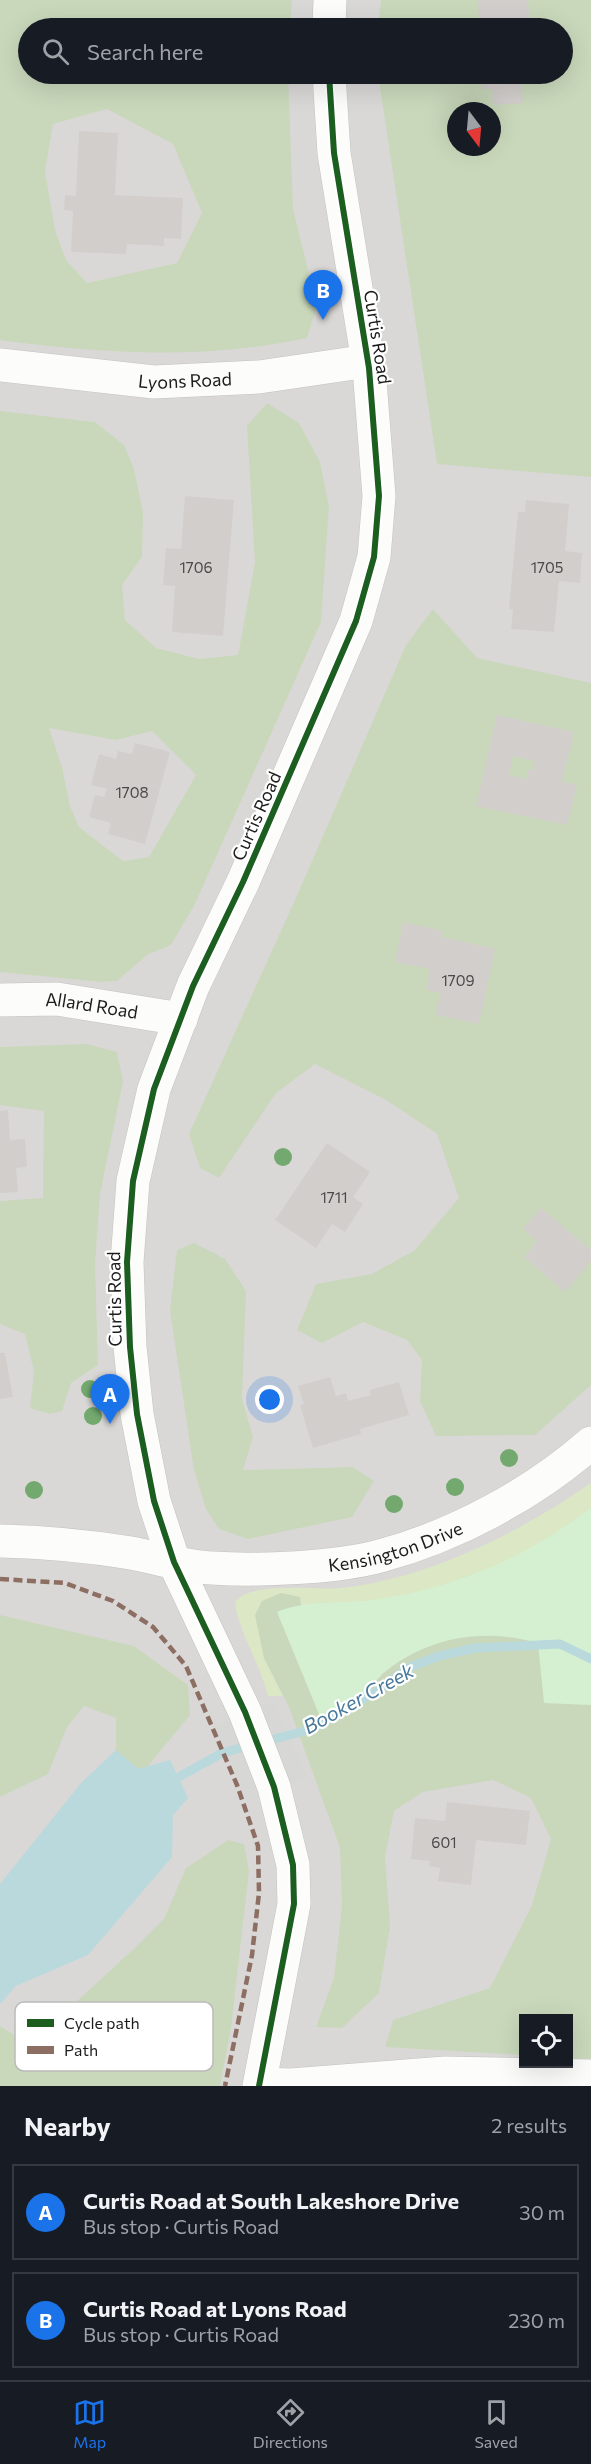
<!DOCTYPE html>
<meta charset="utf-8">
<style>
:root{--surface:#171b24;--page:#20242c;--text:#f1f3f6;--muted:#9ea1a6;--line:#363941;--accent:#1a73e8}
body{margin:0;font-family:Commissioner,sans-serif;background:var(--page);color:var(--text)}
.controls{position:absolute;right:18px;bottom:18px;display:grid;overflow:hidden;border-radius:0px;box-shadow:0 6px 24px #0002}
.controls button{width:54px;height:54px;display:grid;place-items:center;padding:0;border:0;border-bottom:2px solid var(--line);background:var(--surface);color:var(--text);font:30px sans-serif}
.compass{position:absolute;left:447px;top:102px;width:54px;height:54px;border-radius:50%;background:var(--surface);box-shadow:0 6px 24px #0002;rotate:164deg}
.you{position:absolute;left:270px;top:1400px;width:21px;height:21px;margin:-15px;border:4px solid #fff;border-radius:50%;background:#1a73e8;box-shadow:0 0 0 9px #1a73e833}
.badge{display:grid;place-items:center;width:39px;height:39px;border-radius:50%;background:var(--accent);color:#fff;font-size:20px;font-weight:700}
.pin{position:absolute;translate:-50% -50px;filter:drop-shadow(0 2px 3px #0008)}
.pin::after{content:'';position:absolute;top:32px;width:21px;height:18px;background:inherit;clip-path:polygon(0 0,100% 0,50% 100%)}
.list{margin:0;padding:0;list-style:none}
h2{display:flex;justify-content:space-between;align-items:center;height:78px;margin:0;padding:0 24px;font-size:26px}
h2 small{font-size:20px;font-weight:400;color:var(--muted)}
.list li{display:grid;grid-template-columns:39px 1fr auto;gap:18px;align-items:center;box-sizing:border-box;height:96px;margin:0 12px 12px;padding:0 12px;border:2px solid var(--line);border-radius:0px}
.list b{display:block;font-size:22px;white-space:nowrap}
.list p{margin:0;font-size:20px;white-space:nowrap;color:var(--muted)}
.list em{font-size:20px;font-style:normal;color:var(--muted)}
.icon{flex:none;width:33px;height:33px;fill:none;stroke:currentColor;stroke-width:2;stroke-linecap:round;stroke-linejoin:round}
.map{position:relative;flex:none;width:591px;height:2086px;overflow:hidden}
.search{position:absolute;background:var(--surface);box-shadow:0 6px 24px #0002;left:18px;right:18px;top:18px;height:66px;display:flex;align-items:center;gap:15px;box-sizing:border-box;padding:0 21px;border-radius:33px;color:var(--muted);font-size:22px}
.sheet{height:294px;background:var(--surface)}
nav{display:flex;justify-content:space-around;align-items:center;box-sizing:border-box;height:84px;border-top:2px solid var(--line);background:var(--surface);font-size:16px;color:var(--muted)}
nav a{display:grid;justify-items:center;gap:3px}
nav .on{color:var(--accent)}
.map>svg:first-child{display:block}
.residential{fill:#dad8d7;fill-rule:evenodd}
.grass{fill:#dbe7c5}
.forest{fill:#c9d8bb;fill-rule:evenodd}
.park{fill:#d4f0d1}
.water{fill:#b9d9dd}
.pier{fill:#d7d7d5}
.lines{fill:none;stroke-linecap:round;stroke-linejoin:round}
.stream{stroke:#b9d9dd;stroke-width:9}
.building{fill:#d2cecc;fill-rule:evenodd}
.street-casing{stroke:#c3c2c1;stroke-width:34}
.street{stroke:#fcfcfb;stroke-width:33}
.quiet{stroke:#8d6e63;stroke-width:4.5;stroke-dasharray:9 4.5;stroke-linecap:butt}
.cycleway-casing{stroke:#fff;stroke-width:10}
.cycleway{stroke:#1b5e20;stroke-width:6}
.tree{fill:#73a96f}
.labels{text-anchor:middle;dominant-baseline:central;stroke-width:4.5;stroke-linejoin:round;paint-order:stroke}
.number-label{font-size:15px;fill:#4a4848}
.street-label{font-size:18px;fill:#1c1c1c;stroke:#fff}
.water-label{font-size:20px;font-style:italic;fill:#477899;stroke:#fff}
.key{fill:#fff;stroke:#bbb;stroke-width:1.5}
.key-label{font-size:16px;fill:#1c1c1c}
</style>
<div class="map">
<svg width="591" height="2086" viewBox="0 0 591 2086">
<rect width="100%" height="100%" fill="#ebe8e5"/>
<path class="residential" d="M0 0H591V2086H0ZM28 28H562V74H28ZM456 111H492V147H456ZM524 2018H568V2064H524Z"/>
<path class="grass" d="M591 1483V1608L264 1658 283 1696H268C261 1666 237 1628 235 1602 254 1580 313 1591 341 1588 429 1578 519 1533 591 1483Z"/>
<path class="forest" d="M0 0H292L290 28H28V74H288L293 209 317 306 307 338C206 360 101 354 0 340ZM107 109 173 144 202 213 177 263 87 283 66 260 55 230 45 171 53 124Z
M381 0H591V477L437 464 378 74H562V28H378ZM456 111H492V147H456Z
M267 403 299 423 320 462 329 506 321 622 195 904 171 945 147 955 117 981 101 982 0 972V411L95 422 124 445 134 469 143 512 142 557 122 585 125 620 156 648 199 659 238 655 255 562 247 426ZM49 728 116 740 152 731 196 775 149 857 123 861 79 827 70 806 62 767Z
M433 609 477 658 591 683V1385L535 1435 436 1436 420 1401 422 1360 407 1340 363 1322 322 1343 297 1330 316 1284 372 1274 415 1250 459 1198 437 1134 386 1100 315 1064 276 1093 219 1178 200 1168 189 1134 299 891 406 645Z
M87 1044 117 1052 123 1082 100 1194 95 1264 98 1365 71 1383 62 1411 50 1414 30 1408 34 1372 25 1334 0 1324V1201L43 1198 44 1111 0 1105V1047Z
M194 1243 225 1259 246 1291 242 1399 253 1437 243 1470 353 1467 374 1481 352 1517 248 1539 219 1529 206 1509 194 1470 170 1310 177 1250Z
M281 1593 300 1597 304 1631 591 1608V2059L569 2058 568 2018H524L523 2055 385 2047 393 2020 490 1988 532 1905 551 1839 531 1798 493 1780 423 1792 394 1811 385 1857 390 1927 379 1993 342 2028 316 2027 334 1978 342 1906 340 1848 289 1707 264 1658 255 1615 262 1601Z
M0 1615 134 1646 188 1685 190 1715 148 1766 138 1769 116 1750V1718L84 1706 67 1727 48 1774 0 1797Z
M228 1840 244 1844 249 1871 231 2028 220 2086H0V2026L18 2037 49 2027 139 1944 164 1919 186 1868Z"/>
<path class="park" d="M591 1508V1705L544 1703 538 1643C485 1628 431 1636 386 1671 377 1678 370 1689 361 1697 349 1706 333 1712 321 1719L277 1612C306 1599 348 1604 381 1599 457 1587 530 1555 591 1508Z"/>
<path class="water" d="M116 1750 138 1769 170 1760 188 1798 173 1815 172 1857 88 1955 16 1986 0 2004V1884L81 1783Z"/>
<path class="pier" d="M274 1700 307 1778 248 1803 215 1726Z"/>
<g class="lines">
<path class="stream" d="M168 1783 222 1753 312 1729 375 1692 410 1667 439 1656 475 1648 560 1644 591 1659"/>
</g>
<path class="building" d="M478 0H528L530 28H479Z
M482 74H532V77L521 78 523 103 493 105 492 89H482Z
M79 131 118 133 115 195 183 198 181 239 164 238V246L127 244 126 254 71 252 73 211 64 210 65 195 76 196Z
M185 496 234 500 223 636 172 632 175 586 163 585 166 548 181 549Z
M526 500 569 504 565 551 582 553 580 583 559 581 554 632 511 629 513 610 509 609 518 512H525Z
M497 715 574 732 562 782 577 785 567 825 476 806ZM513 756 535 761 533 770H528L526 779 509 775Z
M135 743 170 752 145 844 108 834 111 823 89 817 95 795 104 797 107 789 91 785 99 754 116 759 118 751 132 754Z
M403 922 443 931 442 937 495 949 479 1024 436 1015 441 993 426 990 430 969 395 962Z
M8 1110 10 1140 25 1139 27 1167 16 1168 18 1192 0 1193V1111Z
M327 1143 370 1172 353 1197 363 1204 345 1232 332 1224 316 1248 275 1220Z
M541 1208 591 1250V1261L565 1292 524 1257 537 1241 523 1229Z
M0 1353H5L13 1397 0 1399Z
M330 1377 336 1396 346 1393 348 1401 371 1395 370 1390 399 1382 409 1415 360 1429 361 1434 313 1448 300 1405 304 1404 298 1386Z
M447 1802 530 1811 526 1845 476 1840 471 1885 438 1881 440 1868 429 1866 430 1861 411 1859 415 1818 445 1821Z"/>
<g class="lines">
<g class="street-casing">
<g id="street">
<path d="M329 28 330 0"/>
<path id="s1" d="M0 365 154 382 259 377 368 361"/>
<path id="s2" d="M0 1000 57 999 181 1019"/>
<path id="s3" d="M0 1541C44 1542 88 1546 131 1553 158 1558 185 1567 212 1568 258 1571 336 1568 380 1556 455 1536 533 1494 591 1443"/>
<path d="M260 2084 291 2085 445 2073 591 2076"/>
<path d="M259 2086 294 1904 293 1865 274 1787 245 1712 174 1562 154 1501 137 1414 130 1347 127 1262 133 1181 154 1089 193 986 243 882 356 621 374 557 379 496 369 368 334 153 329 74"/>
</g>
</g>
<use href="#street" class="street"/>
<path class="quiet" d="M0 1579 65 1583 113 1601 153 1627 186 1666 237 1785 258 1846 259 1893 252 1955 225 2086"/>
<g class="cycleway-casing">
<path id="cycleway" d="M259 2086 294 1904 293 1865 274 1787 245 1712 174 1562 154 1501 137 1414 130 1347 127 1262 133 1181 154 1089 193 986 243 882 356 621 374 557 379 496 369 368 334 153 329 74"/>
</g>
<use href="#cycleway" class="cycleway"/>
</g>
<g class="tree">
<circle cx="283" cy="1157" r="9"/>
<circle cx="90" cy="1389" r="9"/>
<circle cx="93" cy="1416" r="9"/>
<circle cx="509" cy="1458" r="9"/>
<circle cx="455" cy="1487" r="9"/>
<circle cx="34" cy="1490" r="9"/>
<circle cx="394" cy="1504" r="9"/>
</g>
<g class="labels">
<g class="number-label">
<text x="196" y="567">1706</text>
<text x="547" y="567">1705</text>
<text x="132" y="792">1708</text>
<text x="458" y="980">1709</text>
<text x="334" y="1197">1711</text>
<text x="444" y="1842">601</text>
</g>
<g class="street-label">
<text transform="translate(378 337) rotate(81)">Curtis Road</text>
<text stroke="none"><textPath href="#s1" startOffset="186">Lyons Road</textPath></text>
<text transform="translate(256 816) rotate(-66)">Curtis Road</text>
<text stroke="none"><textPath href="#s2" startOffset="92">Allard Road</textPath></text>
<text transform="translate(114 1299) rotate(-91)">Curtis Road</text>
<text stroke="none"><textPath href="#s3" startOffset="400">Kensington Drive</textPath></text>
</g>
<g class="water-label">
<text transform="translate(358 1698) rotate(-29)">Booker Creek</text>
</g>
</g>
<rect x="15" y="2002" width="198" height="69" rx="9" class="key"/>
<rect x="27" y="2019" width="27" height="8" fill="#1b5e20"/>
<rect x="27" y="2046" width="27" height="8" fill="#8d6e63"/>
<g class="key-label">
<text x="64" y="2029">Cycle path</text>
<text x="64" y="2056">Path</text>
</g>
</svg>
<div class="controls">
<button><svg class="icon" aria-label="locate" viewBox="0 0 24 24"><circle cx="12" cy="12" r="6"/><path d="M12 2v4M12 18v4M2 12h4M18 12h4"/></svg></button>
</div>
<svg class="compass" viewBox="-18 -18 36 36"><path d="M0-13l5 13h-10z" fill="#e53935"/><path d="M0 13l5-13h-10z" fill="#9ea1a6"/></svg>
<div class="you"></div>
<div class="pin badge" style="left:110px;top:1424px">A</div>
<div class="pin badge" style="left:323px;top:320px">B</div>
<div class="search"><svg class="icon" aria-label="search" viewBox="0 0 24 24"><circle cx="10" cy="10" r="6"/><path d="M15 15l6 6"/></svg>Search here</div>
</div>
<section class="sheet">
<h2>Nearby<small>2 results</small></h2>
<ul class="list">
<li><span class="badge">A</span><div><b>Curtis Road at South Lakeshore Drive</b><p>Bus stop · Curtis Road</p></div><em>30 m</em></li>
<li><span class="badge">B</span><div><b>Curtis Road at Lyons Road</b><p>Bus stop · Curtis Road</p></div><em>230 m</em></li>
</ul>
</section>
<nav>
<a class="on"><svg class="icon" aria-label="map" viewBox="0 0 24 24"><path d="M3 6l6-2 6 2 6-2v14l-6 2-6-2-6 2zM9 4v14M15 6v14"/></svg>Map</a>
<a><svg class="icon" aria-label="directions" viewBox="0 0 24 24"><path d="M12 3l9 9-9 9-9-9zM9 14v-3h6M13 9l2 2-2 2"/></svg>Directions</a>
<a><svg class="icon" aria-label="saved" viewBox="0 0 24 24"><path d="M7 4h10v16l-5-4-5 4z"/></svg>Saved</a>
</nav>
